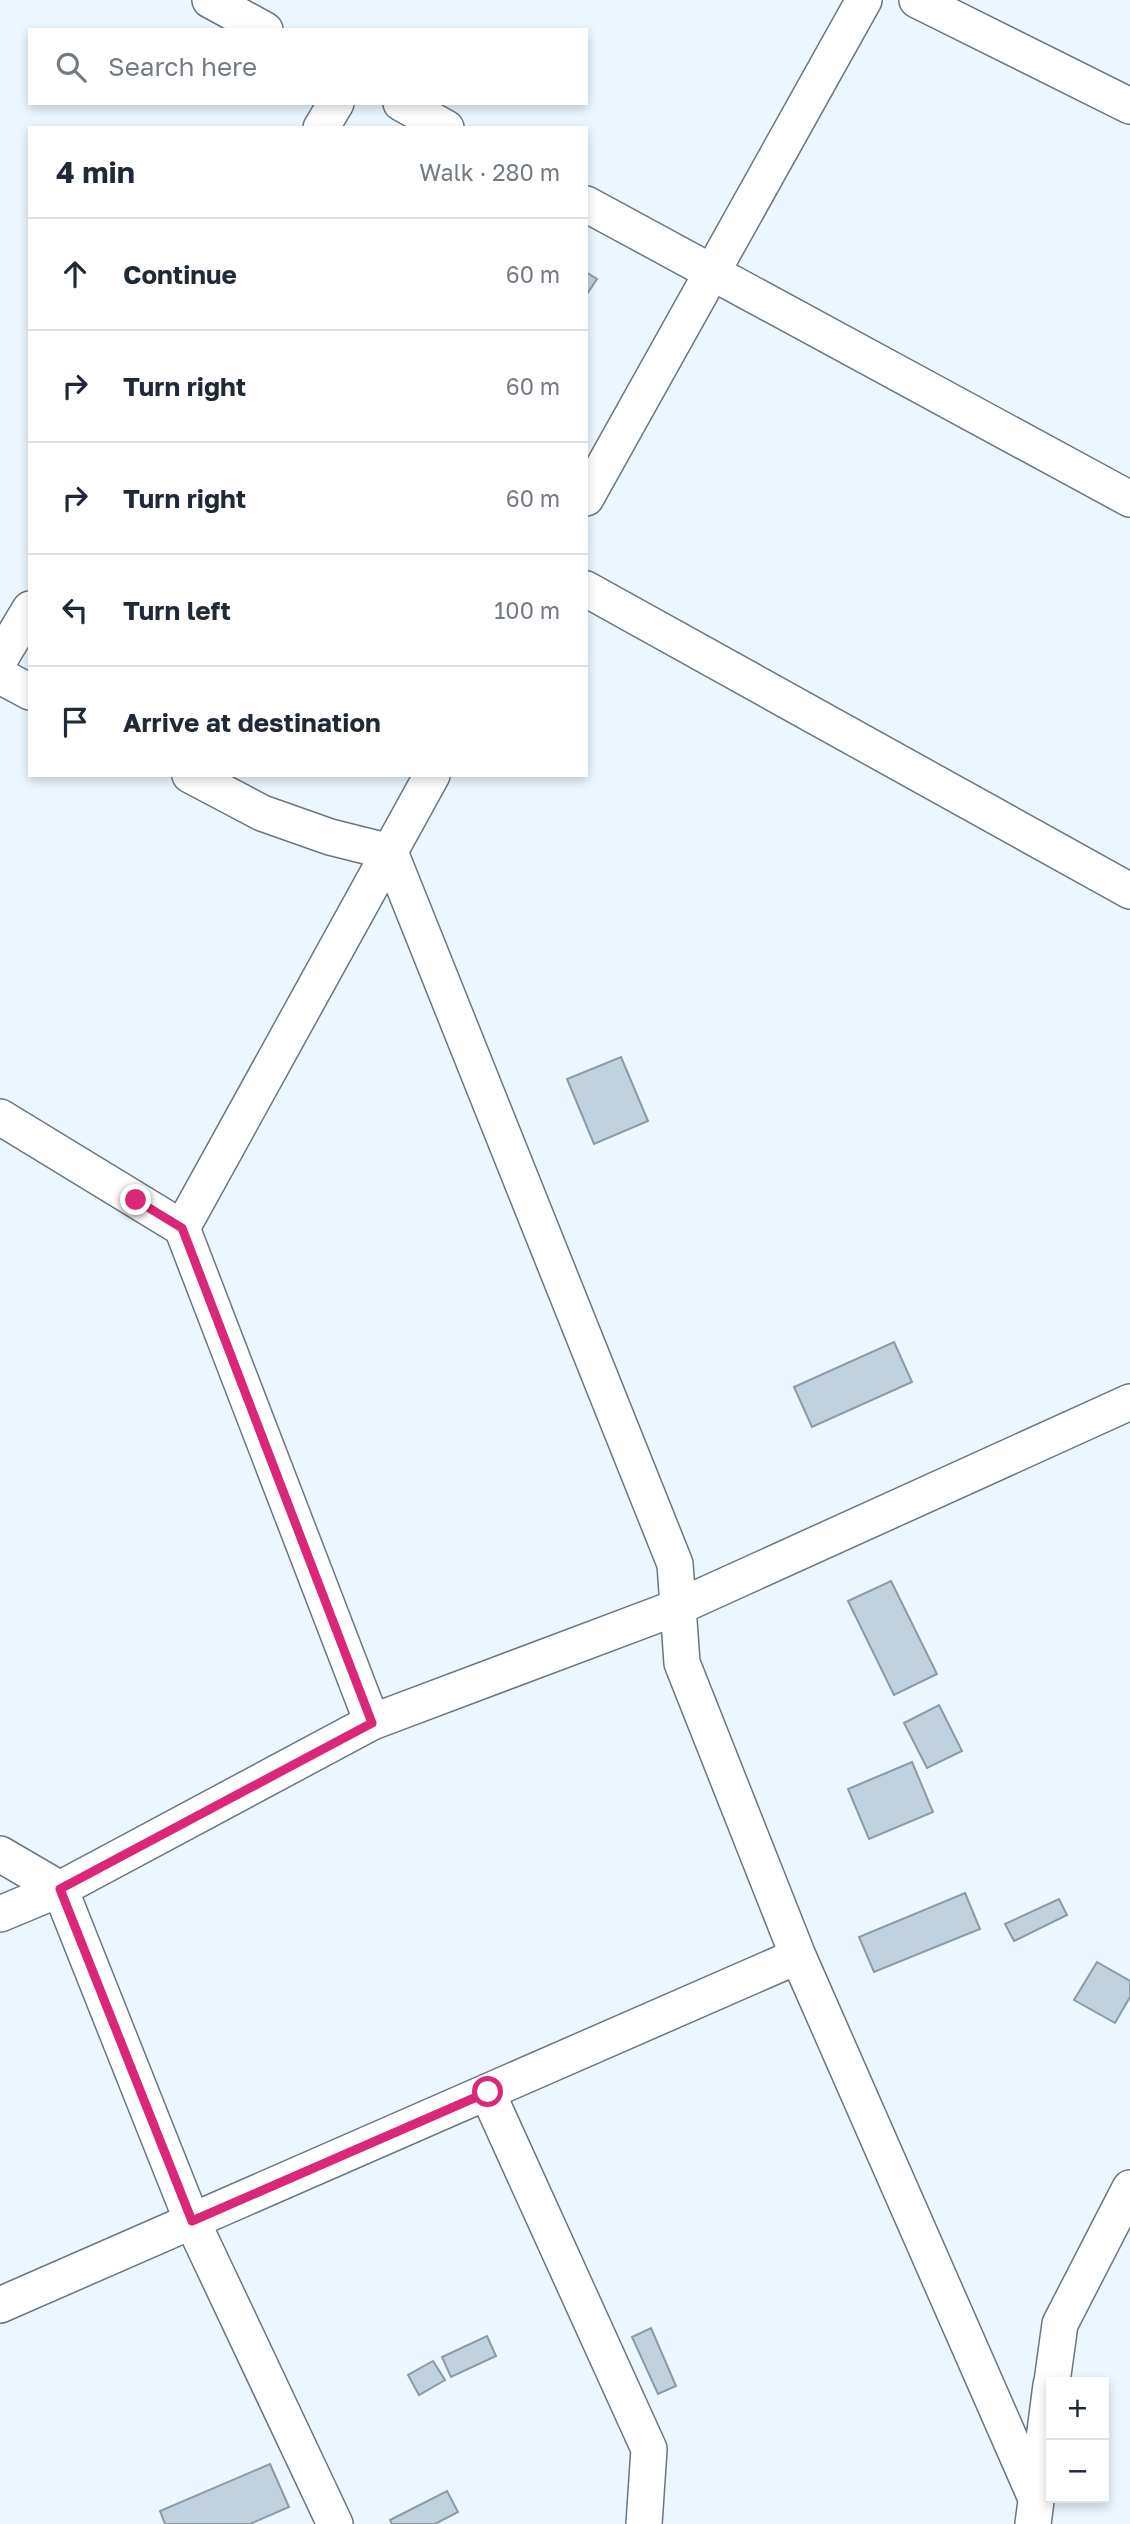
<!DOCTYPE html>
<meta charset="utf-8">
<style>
:root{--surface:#fff;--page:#f6f6f7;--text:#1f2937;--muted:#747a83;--line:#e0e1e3}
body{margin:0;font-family:"Golos Text",sans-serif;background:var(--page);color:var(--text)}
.controls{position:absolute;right:21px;bottom:21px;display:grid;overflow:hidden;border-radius:0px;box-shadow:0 4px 10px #0003}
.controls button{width:63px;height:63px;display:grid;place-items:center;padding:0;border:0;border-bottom:2px solid var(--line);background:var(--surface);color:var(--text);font:35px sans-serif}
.stop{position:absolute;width:21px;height:21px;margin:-16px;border:5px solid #db2777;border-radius:50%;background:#fff}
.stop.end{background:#db2777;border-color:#fff;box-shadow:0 2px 7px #0008}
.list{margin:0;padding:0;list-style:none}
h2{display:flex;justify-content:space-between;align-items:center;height:91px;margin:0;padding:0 28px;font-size:30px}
h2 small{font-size:23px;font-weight:400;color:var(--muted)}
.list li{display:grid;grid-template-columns:46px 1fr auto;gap:21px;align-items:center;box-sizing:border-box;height:112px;padding:0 28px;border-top:2px solid var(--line)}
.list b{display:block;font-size:26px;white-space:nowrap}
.list em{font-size:23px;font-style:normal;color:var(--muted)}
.icon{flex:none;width:38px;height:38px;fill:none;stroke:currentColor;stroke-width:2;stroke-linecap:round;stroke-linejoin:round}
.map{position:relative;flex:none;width:1130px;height:2524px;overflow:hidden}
.search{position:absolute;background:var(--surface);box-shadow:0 4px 10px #0003;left:28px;top:28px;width:560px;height:77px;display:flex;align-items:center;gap:18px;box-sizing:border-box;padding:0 24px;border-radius:0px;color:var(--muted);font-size:26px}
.panel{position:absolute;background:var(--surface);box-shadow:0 4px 10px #0003;left:28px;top:126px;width:560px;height:651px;border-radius:0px}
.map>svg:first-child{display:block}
.building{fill:#c0d1df;stroke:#8b9aa8;stroke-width:2}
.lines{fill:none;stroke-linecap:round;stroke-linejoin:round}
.street-casing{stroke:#687784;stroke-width:38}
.street{stroke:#fff;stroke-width:35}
.route{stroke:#db2777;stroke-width:9}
</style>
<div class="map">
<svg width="1130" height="2524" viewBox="0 0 1130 2524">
<rect width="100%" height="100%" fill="#ebf6ff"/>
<path class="building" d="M586 272 597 279 587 294H586Z
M621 1057 648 1121 594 1144 567 1079Z
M894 1342 912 1382 812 1427 794 1387Z
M891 1581 937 1674 894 1695 848 1601Z
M939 1705 962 1751 927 1768 904 1723Z
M912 1762 933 1812 869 1839 848 1789Z
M965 1893 980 1929 874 1972 859 1937Z
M1059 1899 1067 1915 1014 1941 1005 1924Z
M1097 1962 1130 1981V1997L1115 2023 1074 2000Z
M651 2328 676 2386 658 2394 632 2337Z
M487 2336 496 2356 451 2377 442 2357Z
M433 2361 445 2380 419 2395 408 2375Z
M270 2464 289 2507 250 2524H165L160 2511Z
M447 2491 458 2512 435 2524H392L390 2520Z"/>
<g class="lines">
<g class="street-casing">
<path id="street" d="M210 0 265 30
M917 0 1130 106
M401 103 446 128
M321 128 336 103
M586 204 1130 499
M586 498 864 0
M586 589 1130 891
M0 659 30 609
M0 676 30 692
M190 775 262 813 330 837 390 852 675 1564 682 1663 798 1956 1035 2496
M0 1117 182 1228 372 1722
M182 1228 432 775
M0 1854 60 1889 192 2221 335 2524
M0 1914 60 1889 372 1722 678 1607 1130 1402
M487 2092 649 2449 644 2524
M0 2305 798 1956
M1052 2382 1060 2324 1130 2188
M1033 2524 1051 2385"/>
</g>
<use href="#street" class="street"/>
</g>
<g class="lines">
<path class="route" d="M136 1200 182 1228 372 1723 60 1889 192 2221 488 2092"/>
</g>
</svg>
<div class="controls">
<button>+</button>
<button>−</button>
</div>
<div class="stop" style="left:488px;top:2092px"></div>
<div class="stop end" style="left:136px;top:1200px"></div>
<div class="search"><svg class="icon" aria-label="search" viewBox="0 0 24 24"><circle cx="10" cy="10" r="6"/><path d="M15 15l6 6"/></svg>Search here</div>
<section class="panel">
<h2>4 min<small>Walk · 280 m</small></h2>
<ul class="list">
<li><svg class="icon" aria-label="ahead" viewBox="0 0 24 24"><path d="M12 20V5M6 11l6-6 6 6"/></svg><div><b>Continue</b></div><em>60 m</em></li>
<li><svg class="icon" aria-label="right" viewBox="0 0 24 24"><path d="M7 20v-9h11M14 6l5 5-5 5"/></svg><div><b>Turn right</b></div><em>60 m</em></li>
<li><svg class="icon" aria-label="right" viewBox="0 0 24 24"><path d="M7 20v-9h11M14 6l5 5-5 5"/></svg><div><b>Turn right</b></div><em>60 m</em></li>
<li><svg class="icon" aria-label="left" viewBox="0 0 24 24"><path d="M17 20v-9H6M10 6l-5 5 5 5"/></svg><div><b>Turn left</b></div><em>100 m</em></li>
<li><svg class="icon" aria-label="arrive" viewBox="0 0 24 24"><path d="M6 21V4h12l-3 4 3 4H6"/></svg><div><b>Arrive at destination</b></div></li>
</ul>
</section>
</div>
